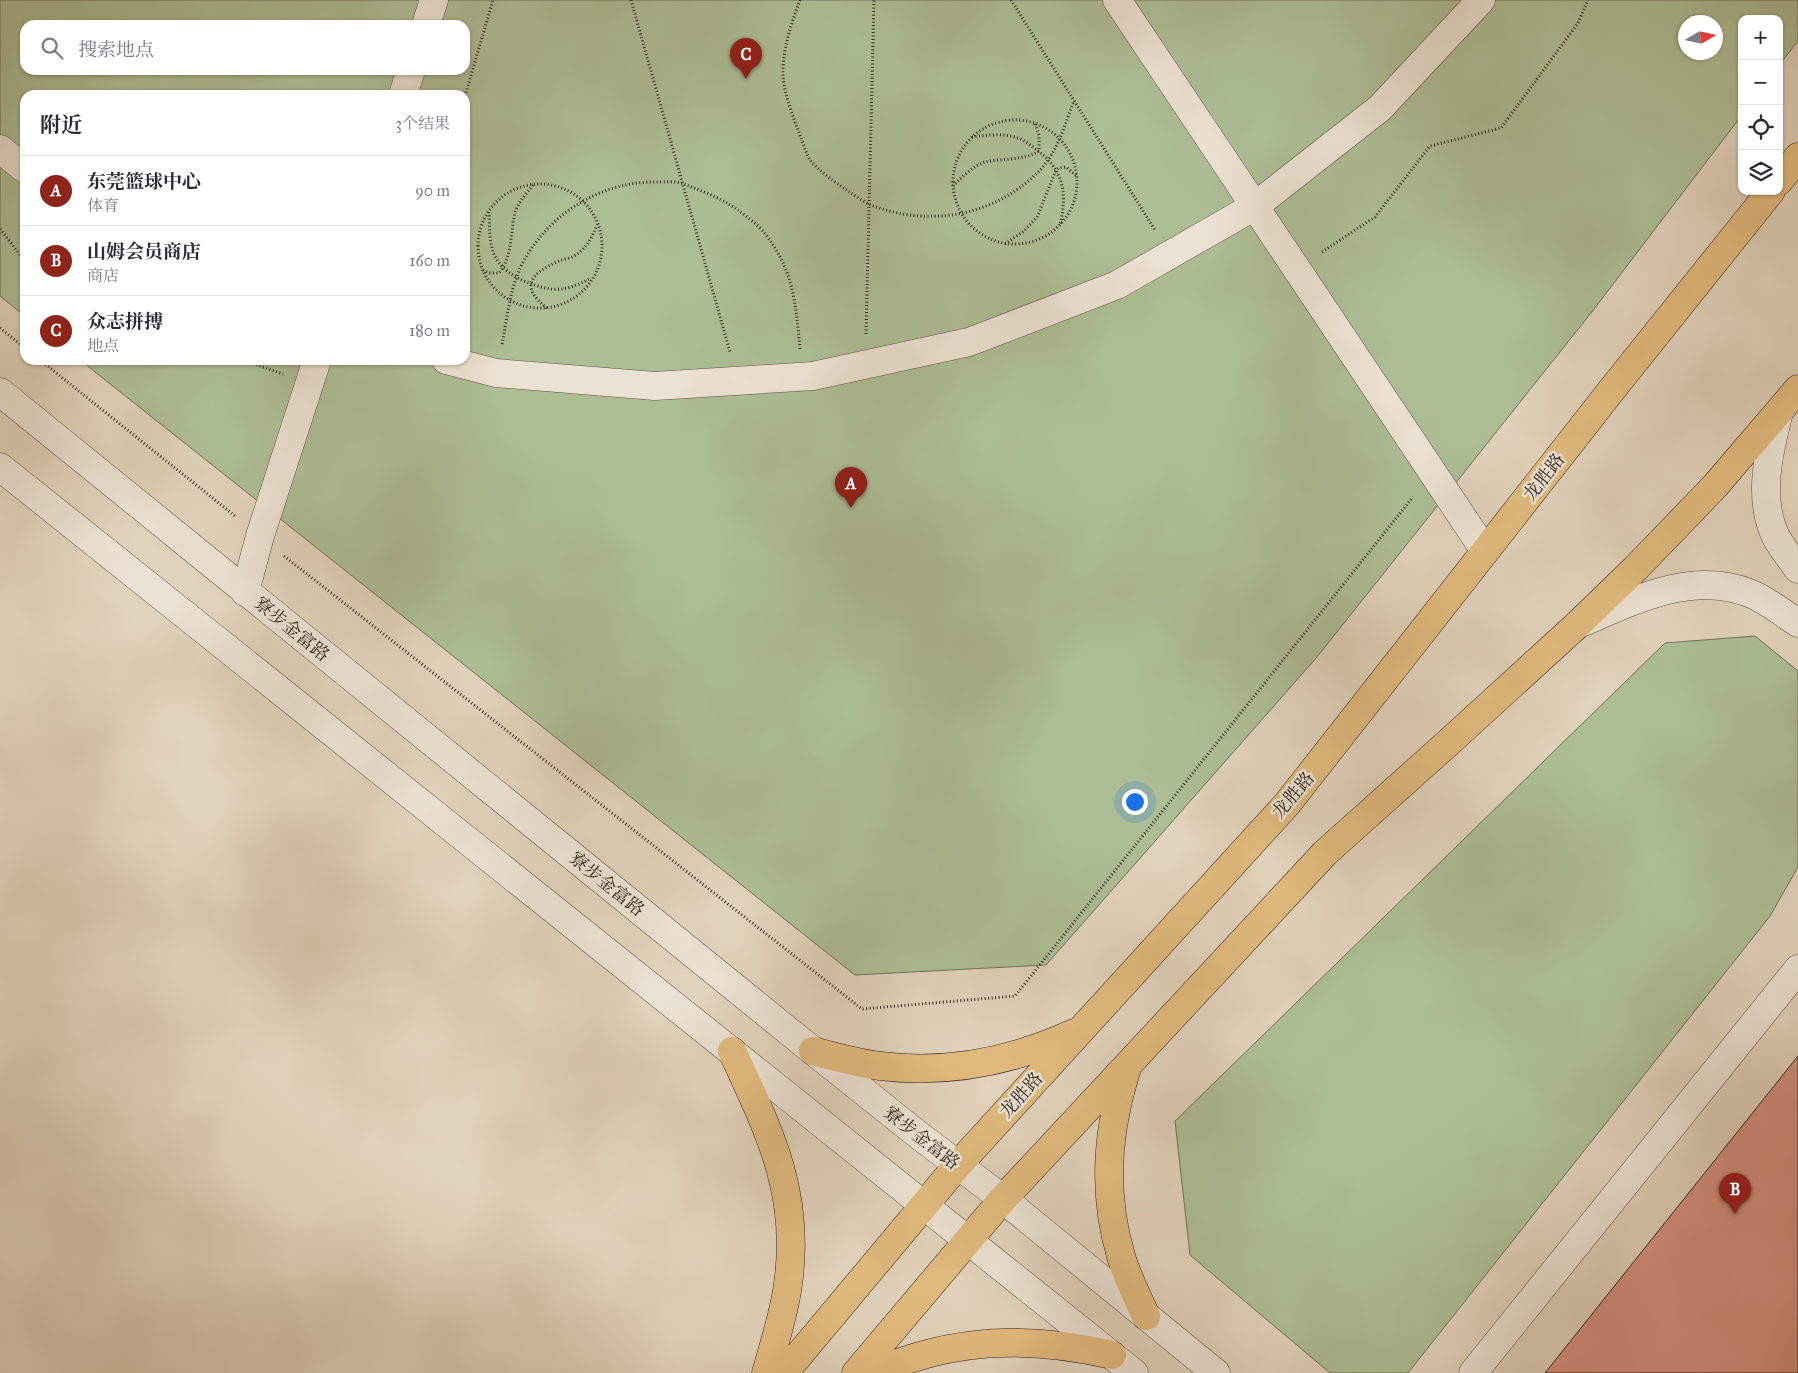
<!DOCTYPE html>
<html lang="zh">
<meta charset="utf-8">
<style>
:root{--surface:#fff;--page:#f2f2f3;--text:#2b2b33;--muted:#7c7c81;--line:#e1e1e2;--accent:#8f2418}
body{margin:0;font-family:"IM FELL Great Primer","Noto Serif SC",serif;background:var(--page);color:var(--text)}
.controls{position:absolute;right:15px;top:15px;display:grid;overflow:hidden;border-radius:10px;box-shadow:0 1px 4px #0004}
.controls button{width:45px;height:45px;display:grid;place-items:center;padding:0;border:0;border-bottom:1px solid var(--line);background:var(--surface);color:var(--text);font:25px sans-serif}
.compass{position:absolute;left:1678px;top:15px;width:45px;height:45px;border-radius:50%;background:var(--surface);box-shadow:0 1px 4px #0004;rotate:81deg}
.you{position:absolute;left:1134px;top:801px;width:18px;height:18px;margin:-12px;border:4px solid #fff;border-radius:50%;background:#1a73e8;box-shadow:0 0 0 8px #1a73e833}
.badge{display:grid;place-items:center;width:32px;height:32px;border-radius:50%;background:var(--accent);color:#fff;font-size:16px;font-weight:700}
.pin{position:absolute;translate:-50% -41px;filter:drop-shadow(0 1px 2px #0008)}
.pin::after{content:'';position:absolute;top:26px;width:18px;height:15px;background:inherit;clip-path:polygon(0 0,100% 0,50% 100%)}
.list{margin:0;padding:0;list-style:none}
h2{display:flex;justify-content:space-between;align-items:center;height:65px;margin:0;padding:0 20px;font-size:21px}
h2 small{font-size:16px;font-weight:400;color:var(--muted)}
.list li{display:grid;grid-template-columns:32px 1fr auto;gap:15px;align-items:center;box-sizing:border-box;height:70px;padding:0 20px;border-top:1px solid var(--line)}
.list b{display:block;font-size:19px;white-space:nowrap}
.list p{margin:0;font-size:16px;white-space:nowrap;color:var(--muted)}
.list em{font-size:16px;font-style:normal;color:var(--muted)}
.icon{flex:none;width:28px;height:28px;fill:none;stroke:currentColor;stroke-width:2;stroke-linecap:round;stroke-linejoin:round}
.map{position:relative;flex:none;width:1798px;height:1373px;overflow:hidden}
.search{position:absolute;background:var(--surface);box-shadow:0 1px 4px #0004;left:20px;top:20px;width:450px;height:55px;display:flex;align-items:center;gap:12px;box-sizing:border-box;padding:0 18px;border-radius:15px;color:var(--muted);font-size:19px}
.panel{position:absolute;background:var(--surface);box-shadow:0 1px 4px #0004;left:20px;top:90px;width:450px;height:275px;border-radius:15px}
.map>svg:first-child{display:block}
.green{fill:#adbe95;stroke:#71735a;fill-rule:evenodd}
.building{fill:#d4907f;stroke:#35281f;filter:url(#shadow)}
.lines{fill:none;stroke-linecap:round;stroke-linejoin:round}
.minor-casing{stroke:#605346;stroke-width:29}
.major-casing{stroke:#35281f;stroke-width:29}
.path{stroke:#35281f;stroke-width:3;stroke-dasharray:1 2.5;stroke-linecap:butt}
.minor{stroke:#ece2d3;stroke-width:28}
.major{stroke:#e1ba7e;stroke-width:28}
.labels{text-anchor:middle;dominant-baseline:central;stroke-width:5;stroke-linejoin:round;paint-order:stroke}
.street-label{font-size:18px;fill:#35281f;stroke:#ece2d3}
</style>
<div class="map">
<svg width="1798" height="1373" viewBox="0 0 1798 1373">
<defs>
<filter id="shadow"><feDropShadow dx="4.5" dy="4.5" stdDeviation="0" flood-color="#0004"/></filter>
</defs>
<rect width="100%" height="100%" fill="#e2d3bc"/>
<filter id="stains"><feTurbulence type="fractalNoise" baseFrequency=".004" numOctaves="4"/><feColorMatrix values="0 0 0 0 .2 0 0 0 0 .09 0 0 0 0 .02 0 0 0 .5 -.17"/></filter>
<radialGradient id="worn" r=".72"><stop offset=".6" stop-color="#630" stop-opacity="0"/><stop offset="1" stop-color="#630" stop-opacity=".3"/></radialGradient>
<path class="green" d="M0 0H1798V41L1779 65V19H1742V115L1591 313 1317 657 1046 965 855 975 80 360H465V95H25V316L0 296ZM1686 22H1716V52H1686ZM25 25H465V70H25Z
M1755 636 1798 671V867L1770 916 1408 1373H1330L1190 1255 1175 1121 1665 643Z"/>
<path class="building" d="M1798 1056V1373H1545Z"/>
<g class="lines">
<g class="minor-casing">
<path id="minor" d="M1117 0 1485 551
M426 25 434 0
M403 95 411 70
M0 149 25 169
M446 360 496 373 655 386 813 376 969 342 1117 285 1255 206 1380 108 1481 0
M0 392 802 1042 921 1137 1003 1199 1216 1373
M1779 412C1769 451 1757 498 1776 537 1782 548 1791 559 1798 569
M0 467 1134 1373
M245 592 260 536 317 360
M1577 625C1630 602 1691 570 1749 593 1764 598 1784 614 1798 623
M1473 1373 1798 969"/>
</g>
<g class="major-casing">
<path id="major" d="M1779 181 1798 157
M732 1051C769 1131 801 1193 788 1284 784 1315 774 1344 766 1373
M813 1051C835 1057 857 1063 880 1066 947 1074 1013 1061 1074 1033
M1127 1068C1107 1131 1102 1192 1121 1256 1127 1277 1137 1296 1146 1316
M784 1373 957 1166 1287 804 1614 387 1771 191
M856 1373 1003 1199 1325 853 1449 742 1576 626 1636 568 1715 486 1798 389
M873 1373C952 1338 1028 1335 1112 1355"/>
</g>
<path class="path" d="M631 0 730 352
M800 0C791 24 782 51 783 77 784 93 794 120 800 135 803 143 806 153 810 160 820 172 835 182 848 191 855 195 863 202 871 205 929 228 997 216 1041 169 1058 151 1065 123 1074 101
M1011 0 1155 230
M465 96 493 0
M953 182a62 62 0 1 1 124 0a62 62 0 1 1-124 0Z
M972 137C987 135 1003 133 1018 138 1024 140 1029 144 1034 148 1063 168 1068 192 1060 225
M478 246a62 62 0 1 1 124 0a62 62 0 1 1-124 0Z
M953 186C962 177 973 166 985 162 1002 158 1024 161 1039 151V135L1035 124
M489 212C490 228 488 247 498 261 509 277 532 286 551 289 564 291 579 285 591 278
M0 229 25 261
M1005 244 1024 231 1037 217 1056 170 1059 168 1066 167 1077 176
M1322 252 1375 217 1430 146 1501 128 1578 23 1588 0
M483 270 489 273H499C513 256 510 233 515 213 518 202 527 193 534 184
M547 308C518 286 532 273 559 261 563 259 569 259 574 256 586 249 592 238 597 225
M0 328 25 348
M866 334 874 0
M502 344C508 315 510 283 526 257 553 211 604 181 657 182 665 182 677 181 684 184 702 191 721 198 738 210 747 217 759 225 766 235 794 271 796 306 800 349
M40 360 235 516
M243 360 283 374
M284 556 862 1009 1015 996 1413 497"/>
<use href="#minor" class="minor"/>
<use href="#major" class="major"/>
</g>
<g class="labels">
<g class="street-label">
<text transform="translate(1544 477) rotate(-52)">龙胜路</text>
<text transform="translate(292 629) rotate(39)">寮步金富路</text>
<text transform="translate(1293 795) rotate(-50)">龙胜路</text>
<text transform="translate(607 884) rotate(39)">寮步金富路</text>
<text transform="translate(1021 1095) rotate(-48)">龙胜路</text>
<text transform="translate(922 1138) rotate(38)">寮步金富路</text>
</g>
</g>
<rect width="100%" height="100%" filter="url(#stains)"/>
<rect width="100%" height="100%" fill="url(#worn)"/>
</svg>
<div class="controls">
<button>+</button>
<button>−</button>
<button><svg class="icon" aria-label="locate" viewBox="0 0 24 24"><circle cx="12" cy="12" r="6"/><path d="M12 2v4M12 18v4M2 12h4M18 12h4"/></svg></button>
<button><svg class="icon" aria-label="layers" viewBox="0 0 24 24"><path d="M12 4l9 5-9 5-9-5zM3 14l9 5 9-5"/></svg></button>
</div>
<svg class="compass" viewBox="-18 -18 36 36"><path d="M0-13l5 13h-10z" fill="#e53935"/><path d="M0 13l5-13h-10z" fill="#7c7c81"/></svg>
<div class="you"></div>
<div class="pin badge" style="left:851px;top:508px">A</div>
<div class="pin badge" style="left:1735px;top:1214px">B</div>
<div class="pin badge" style="left:746px;top:79px">C</div>
<div class="search"><svg class="icon" aria-label="search" viewBox="0 0 24 24"><circle cx="10" cy="10" r="6"/><path d="M15 15l6 6"/></svg>搜索地点</div>
<section class="panel">
<h2>附近<small>3个结果</small></h2>
<ul class="list">
<li><span class="badge">A</span><div><b>东莞篮球中心</b><p>体育</p></div><em>90 m</em></li>
<li><span class="badge">B</span><div><b>山姆会员商店</b><p>商店</p></div><em>160 m</em></li>
<li><span class="badge">C</span><div><b>众志拼搏</b><p>地点</p></div><em>180 m</em></li>
</ul>
</section>
</div>
